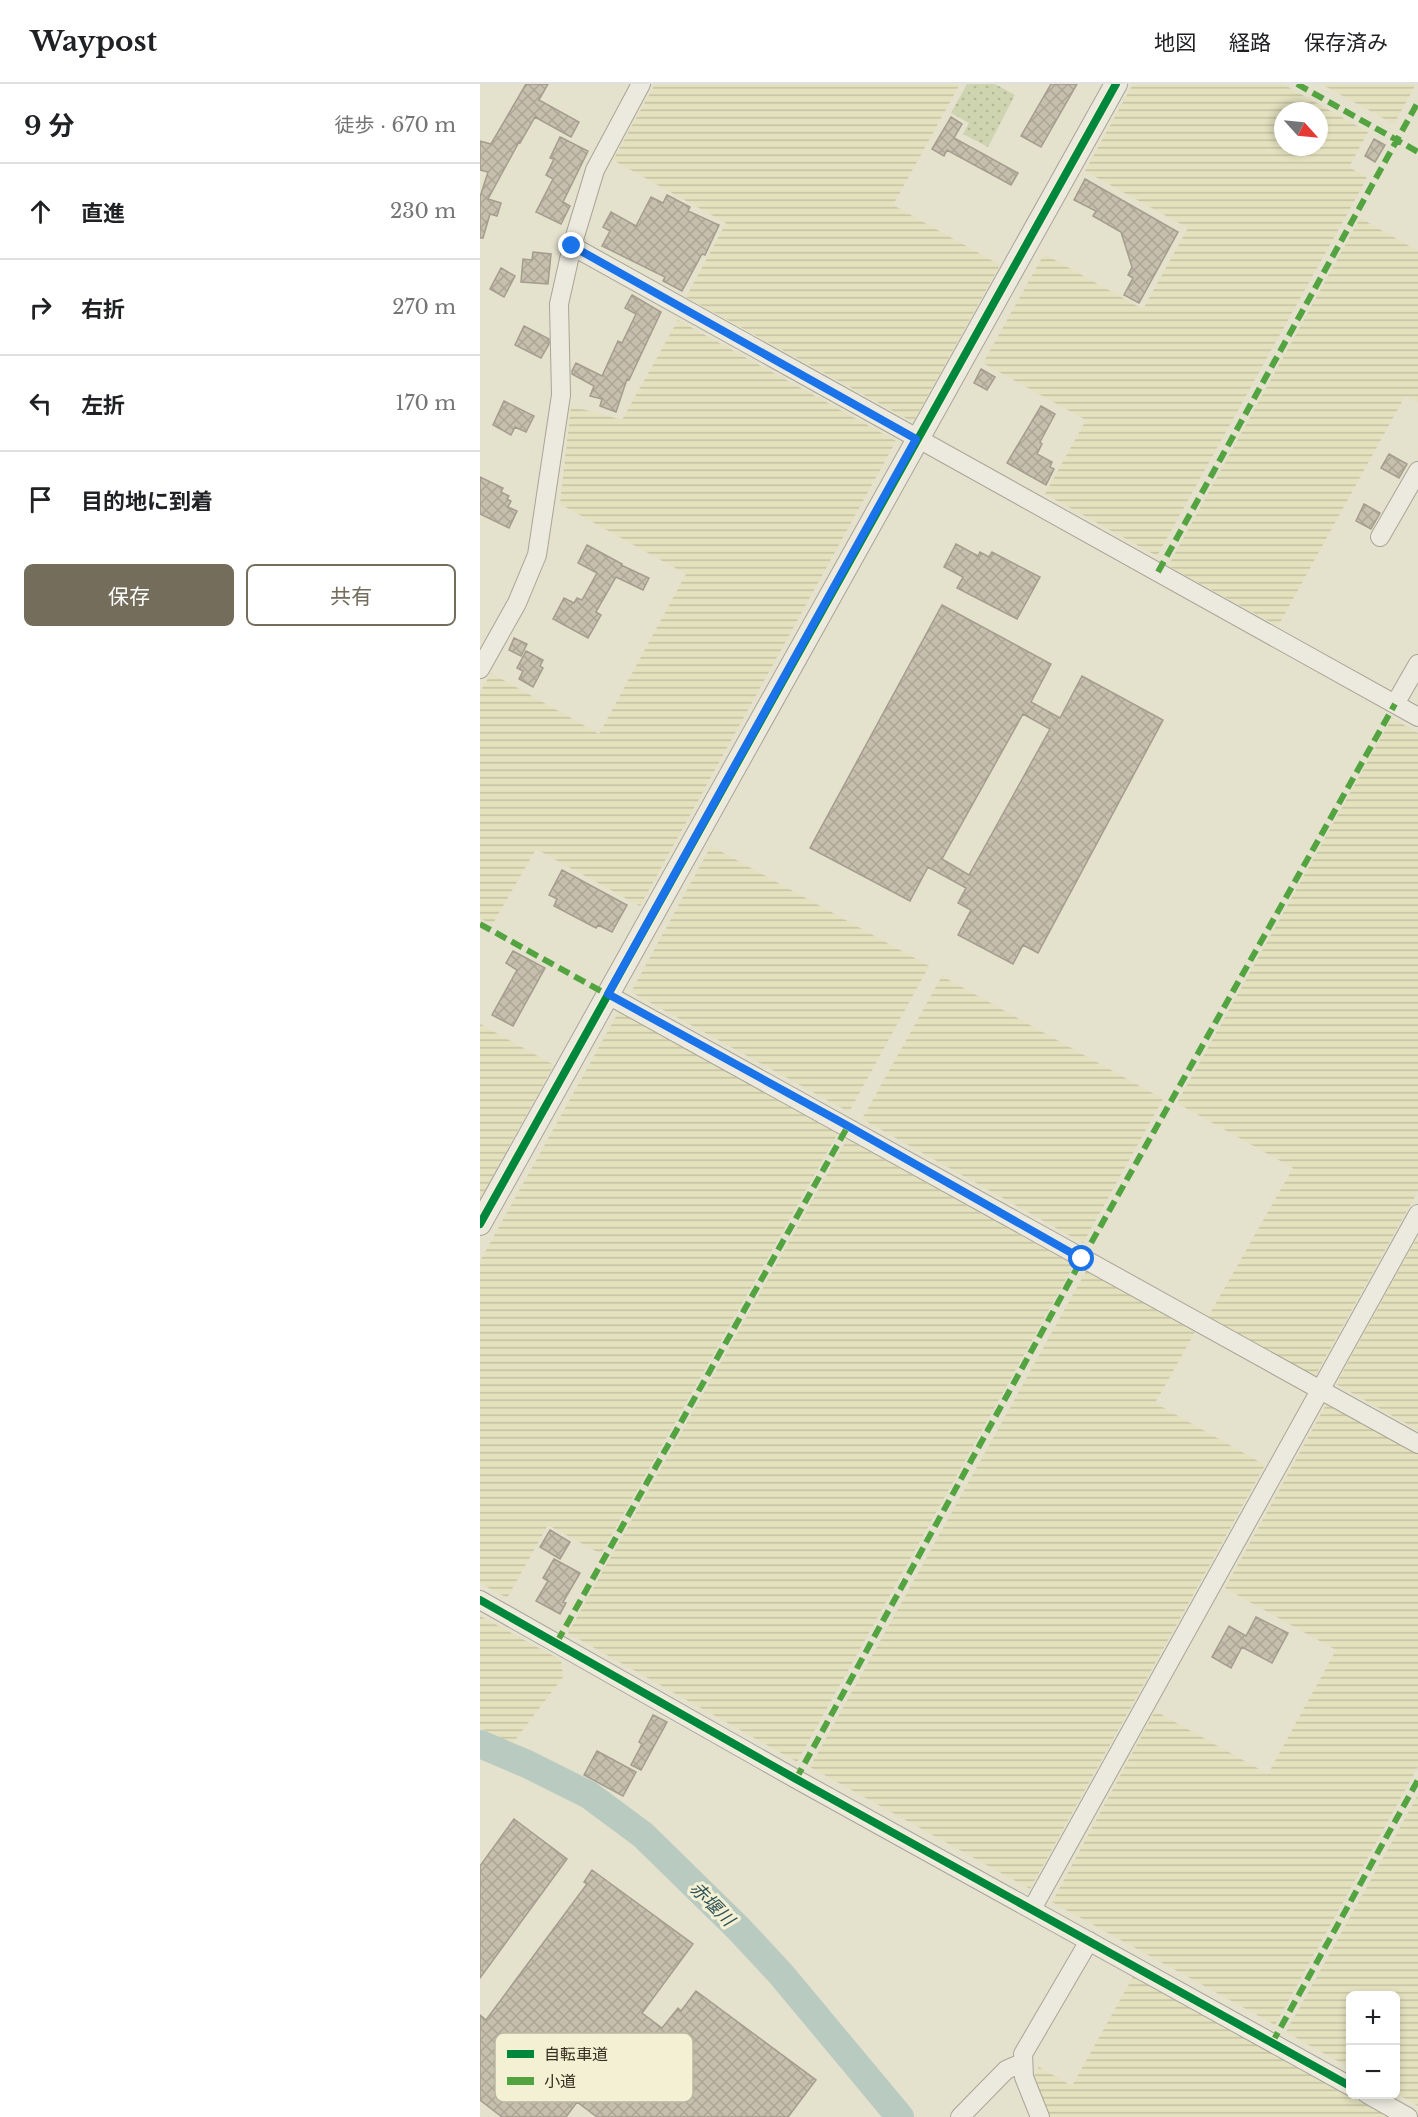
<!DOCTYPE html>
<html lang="ja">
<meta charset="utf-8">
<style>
:root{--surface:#fff;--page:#f6f6f6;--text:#202124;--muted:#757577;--line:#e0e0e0;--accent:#746d5c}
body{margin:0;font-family:"Libre Baskerville","Noto Sans JP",serif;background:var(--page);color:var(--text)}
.controls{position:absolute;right:18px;bottom:18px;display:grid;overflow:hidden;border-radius:9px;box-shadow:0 3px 9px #0003}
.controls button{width:54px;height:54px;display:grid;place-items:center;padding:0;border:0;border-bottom:2px solid var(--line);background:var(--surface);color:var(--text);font:30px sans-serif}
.compass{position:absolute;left:794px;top:18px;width:54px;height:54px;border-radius:50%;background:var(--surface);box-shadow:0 3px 9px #0003;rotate:117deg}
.stop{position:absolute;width:18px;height:18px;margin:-14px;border:4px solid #1a73e8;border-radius:50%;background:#fff}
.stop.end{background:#1a73e8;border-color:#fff;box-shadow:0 2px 6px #0008}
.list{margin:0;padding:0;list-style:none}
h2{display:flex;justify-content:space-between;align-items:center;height:78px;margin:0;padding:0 24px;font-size:26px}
h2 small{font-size:20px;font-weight:400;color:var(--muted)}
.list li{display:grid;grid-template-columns:39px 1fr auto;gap:18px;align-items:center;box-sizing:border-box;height:96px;padding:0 24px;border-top:2px solid var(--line)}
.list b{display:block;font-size:22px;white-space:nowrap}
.list em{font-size:20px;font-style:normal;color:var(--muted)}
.actions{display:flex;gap:12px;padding:18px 24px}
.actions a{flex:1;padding:14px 0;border:2px solid var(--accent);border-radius:9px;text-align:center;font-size:21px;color:var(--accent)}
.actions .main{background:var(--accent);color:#fff}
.icon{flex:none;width:33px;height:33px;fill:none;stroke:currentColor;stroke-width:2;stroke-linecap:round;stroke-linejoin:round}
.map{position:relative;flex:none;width:938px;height:2033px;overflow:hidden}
header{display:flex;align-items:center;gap:36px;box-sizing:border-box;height:84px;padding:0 30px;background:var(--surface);border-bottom:2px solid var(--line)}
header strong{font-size:28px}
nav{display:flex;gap:33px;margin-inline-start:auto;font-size:21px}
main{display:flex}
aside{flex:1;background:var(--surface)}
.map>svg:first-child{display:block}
.farmland{fill:url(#farmland-rules);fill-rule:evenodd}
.park{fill:url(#park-dots)}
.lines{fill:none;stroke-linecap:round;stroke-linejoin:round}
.river{stroke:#b9cac1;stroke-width:28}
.building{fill:url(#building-cross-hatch);stroke:#a49d8d;stroke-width:1.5;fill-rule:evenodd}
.minor-casing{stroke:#a9a596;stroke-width:20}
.tertiary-casing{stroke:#a9a596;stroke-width:24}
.minor{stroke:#eceadf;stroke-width:18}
.tertiary{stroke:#eceadf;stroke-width:22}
.quiet{stroke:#53a441;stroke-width:6;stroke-dasharray:12 6;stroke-linecap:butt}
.cycleway-casing{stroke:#f4f0d4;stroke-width:11}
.cycleway{stroke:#00873e;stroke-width:8}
.route{stroke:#1a73e8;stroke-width:8}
.labels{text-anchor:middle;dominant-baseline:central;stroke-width:6;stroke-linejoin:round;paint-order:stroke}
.water-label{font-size:18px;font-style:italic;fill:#2e5356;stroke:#f4f0d4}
.key{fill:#f4f0d4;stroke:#bbb69e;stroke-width:1.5}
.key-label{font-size:16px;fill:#372e1f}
</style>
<header>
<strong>Waypost</strong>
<nav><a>地図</a><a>経路</a><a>保存済み</a></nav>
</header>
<main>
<aside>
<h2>9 分<small>徒歩 · 670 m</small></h2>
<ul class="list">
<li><svg class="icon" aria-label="ahead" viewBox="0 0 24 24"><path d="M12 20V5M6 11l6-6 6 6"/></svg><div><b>直進</b></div><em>230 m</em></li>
<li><svg class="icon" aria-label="right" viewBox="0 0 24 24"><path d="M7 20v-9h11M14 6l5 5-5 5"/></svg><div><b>右折</b></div><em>270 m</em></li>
<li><svg class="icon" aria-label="left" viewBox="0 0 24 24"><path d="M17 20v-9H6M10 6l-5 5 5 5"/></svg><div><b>左折</b></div><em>170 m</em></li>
<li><svg class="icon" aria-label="arrive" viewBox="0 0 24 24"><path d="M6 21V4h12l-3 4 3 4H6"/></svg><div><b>目的地に到着</b></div></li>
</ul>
<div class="actions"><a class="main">保存</a><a>共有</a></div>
</aside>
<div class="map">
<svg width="938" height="2033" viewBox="0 0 938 2033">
<defs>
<pattern id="farmland-rules" width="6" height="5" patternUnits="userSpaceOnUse" patternTransform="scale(1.5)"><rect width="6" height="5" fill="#e3e1be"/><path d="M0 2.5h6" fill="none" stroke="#c3c1a3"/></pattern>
<pattern id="park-dots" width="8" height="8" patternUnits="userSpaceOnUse" patternTransform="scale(1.5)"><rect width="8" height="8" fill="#cfd4b0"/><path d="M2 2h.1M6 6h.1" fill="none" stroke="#b2b697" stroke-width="1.8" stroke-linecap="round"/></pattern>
<pattern id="building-cross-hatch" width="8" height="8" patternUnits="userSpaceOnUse" patternTransform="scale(1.5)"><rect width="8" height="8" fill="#c7bfae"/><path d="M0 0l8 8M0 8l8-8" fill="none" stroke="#aca495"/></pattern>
</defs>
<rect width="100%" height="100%" fill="#e4e1cd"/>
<path class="farmland" d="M175 0H480L413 121 520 181 433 338 206 213 246 139 133 76Z
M653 0H803L888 48 869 83 887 94 677 472 565 410 606 336 503 279 564 170 663 225 708 144 605 87ZM803 27H839V63H803Z
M841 0H936L914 40Z
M880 134 938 167V318L925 312 798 542 688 482Z
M198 236 416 357 160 822 56 765 12 841 0 834V608L11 589 119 650 206 490 80 420 91 322 142 336Z
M912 634 938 649V1107L835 1292 728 1233 813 1084 697 1019Z
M231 762 449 882 369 1028 151 908Z
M462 892 683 1015 603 1159 382 1035Z
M139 927 358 1049 121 1470 68 1441 27 1514 0 1499V1177Z
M0 940 74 981 0 1115Z
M367 1055 594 1181 317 1678 88 1549Z
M938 1152V1346L856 1300Z
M606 1187 715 1248 675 1319 785 1381 550 1805 330 1683Z
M847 1319 938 1370V1683L795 1941 572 1818 675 1627 788 1690 856 1566 745 1504Z
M0 1532 81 1576 83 1593 32 1660 0 1644Z
M938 1711V2022L916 2009V1912H870V1984L806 1948Z
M654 1891 909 2033H569L554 1992 559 1983 592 2002Z"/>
<path class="park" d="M487 0H515L535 11 508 63 483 50 489 39 471 29Z"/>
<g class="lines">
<path class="river" d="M0 1660 47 1680 109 1711 163 1751 258 1844 300 1889 420 2033"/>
</g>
<path class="building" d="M46 0H68L59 16 99 38 91 53 55 33 40 59 39 58 8 115 21 119 17 132 10 130 3 154H0V113L8 88 0 86V57L11 60Z
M571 0H597L561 63 541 52Z
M471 33 482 40 474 54 538 89 531 101 467 66 464 72 452 65Z
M80 53 108 67 83 118 90 122 81 140 56 128 73 95 66 91 74 75 70 74Z
M894 55 905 61 895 78 885 72Z
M605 95 698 148 659 219 644 211 653 194 648 191 652 183 641 148 613 132 616 127 594 116Z
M187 111 210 123 208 127 239 141 225 171 222 170 202 207 183 197 185 193 122 162 130 147 123 143 131 128 156 142 171 113 183 119Z
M53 168 71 170 68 200 41 198 43 175 52 176Z
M21 184 35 192 24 213 10 205Z
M152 211 181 228 149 296 147 295 136 328 120 322 122 315 110 312 114 302 92 290V287L96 279 122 292 138 257 142 259 156 230 145 224Z
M44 242 69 255V260L61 274 35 261Z
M501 285 515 293 507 306 494 299Z
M24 317 54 332 46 348 35 343 31 351 13 341Z
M561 322 575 330 560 358 562 360 557 370 572 378 570 383 574 385 566 401 527 379Z
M909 370 927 380 919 394 901 384Z
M0 393 23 404 21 408 29 412 27 415 31 417 28 423 37 427 29 444 0 430Z
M884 420 900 429 891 445 876 437Z
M476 460 498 472 500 468 509 473 512 468 560 493 537 535 477 504 483 493 464 483Z
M107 461 142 480 141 481 169 494 163 506 136 493 116 528 121 531 108 554 73 535 84 514 94 519 97 514 102 516 117 489 98 479Z
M462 521 571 580 551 618 580 634 602 592 683 636 558 869 543 861 533 880 478 851 491 826 478 819 486 804 448 783 430 817 330 764ZM543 630 570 645 489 791 462 775Z
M34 554 47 560 41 572 29 566Z
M46 567 63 576 60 582 63 584 53 603 39 595 43 587 37 584Z
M82 786 147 821 132 848 118 841 116 844 74 822 77 815 69 811Z
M33 867 65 884 33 942 12 931 37 886 26 879Z
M70 1446 90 1458 80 1475 60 1463Z
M74 1475 100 1489 83 1518 86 1519 80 1530 56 1517 68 1497 63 1494Z
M776 1533 808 1549 792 1579 762 1563 751 1584 732 1573 749 1542 766 1552Z
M173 1631 187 1638 161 1686 151 1681 162 1660 159 1658Z
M117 1667 156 1688 143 1712 104 1691Z
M34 1735 87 1775 0 1894V1782Z
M112 1786 213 1860 162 1929 182 1944 198 1924 201 1927 216 1907 336 1996 308 2033H117L97 2018 86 2033H22L0 2016V1931L6 1936 107 1800 104 1798Z"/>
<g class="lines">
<g class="minor-casing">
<path id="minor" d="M92 162 938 633
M900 453 938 387
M0 585 37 519 57 471 81 311 79 220 92 162 115 86 161 0
M915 620 938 580
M128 911 938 1360
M0 1516 316 1695 870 2002
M552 1825 938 1130
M887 2010 928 2033
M480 2033 526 1986 535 1982 543 1981
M560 2033 544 1993 543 1970 609 1857"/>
</g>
<g class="tertiary-casing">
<path id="tertiary" d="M0 1140 636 0"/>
</g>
<use href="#minor" class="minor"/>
<use href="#tertiary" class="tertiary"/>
<path class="quiet" d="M817 0 938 68
M678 488 938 18
M0 840 128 911
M77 1558 368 1042
M316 1695 602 1175 915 620
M792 1959 938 1696"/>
<g class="cycleway-casing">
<path id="cycleway" d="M0 1140 636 0
M0 1516 316 1695 870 2002"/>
</g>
<use href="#cycleway" class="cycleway"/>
</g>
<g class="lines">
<path class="route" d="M92 162 436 355 128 910 368 1042 602 1175"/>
</g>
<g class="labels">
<g class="water-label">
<text transform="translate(232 1820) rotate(45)">赤堰川</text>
</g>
</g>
<rect x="15" y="1949" width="198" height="69" rx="9" class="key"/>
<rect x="27" y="1966" width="27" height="8" fill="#00873e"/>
<rect x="27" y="1993" width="27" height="8" fill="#53a441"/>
<g class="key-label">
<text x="64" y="1976">自転車道</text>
<text x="64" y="2003">小道</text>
</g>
</svg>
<div class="controls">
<button>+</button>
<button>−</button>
</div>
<svg class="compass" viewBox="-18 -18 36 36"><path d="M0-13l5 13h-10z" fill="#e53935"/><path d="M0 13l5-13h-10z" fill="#757577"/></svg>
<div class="stop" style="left:602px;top:1175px"></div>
<div class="stop end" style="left:92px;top:162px"></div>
</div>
</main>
